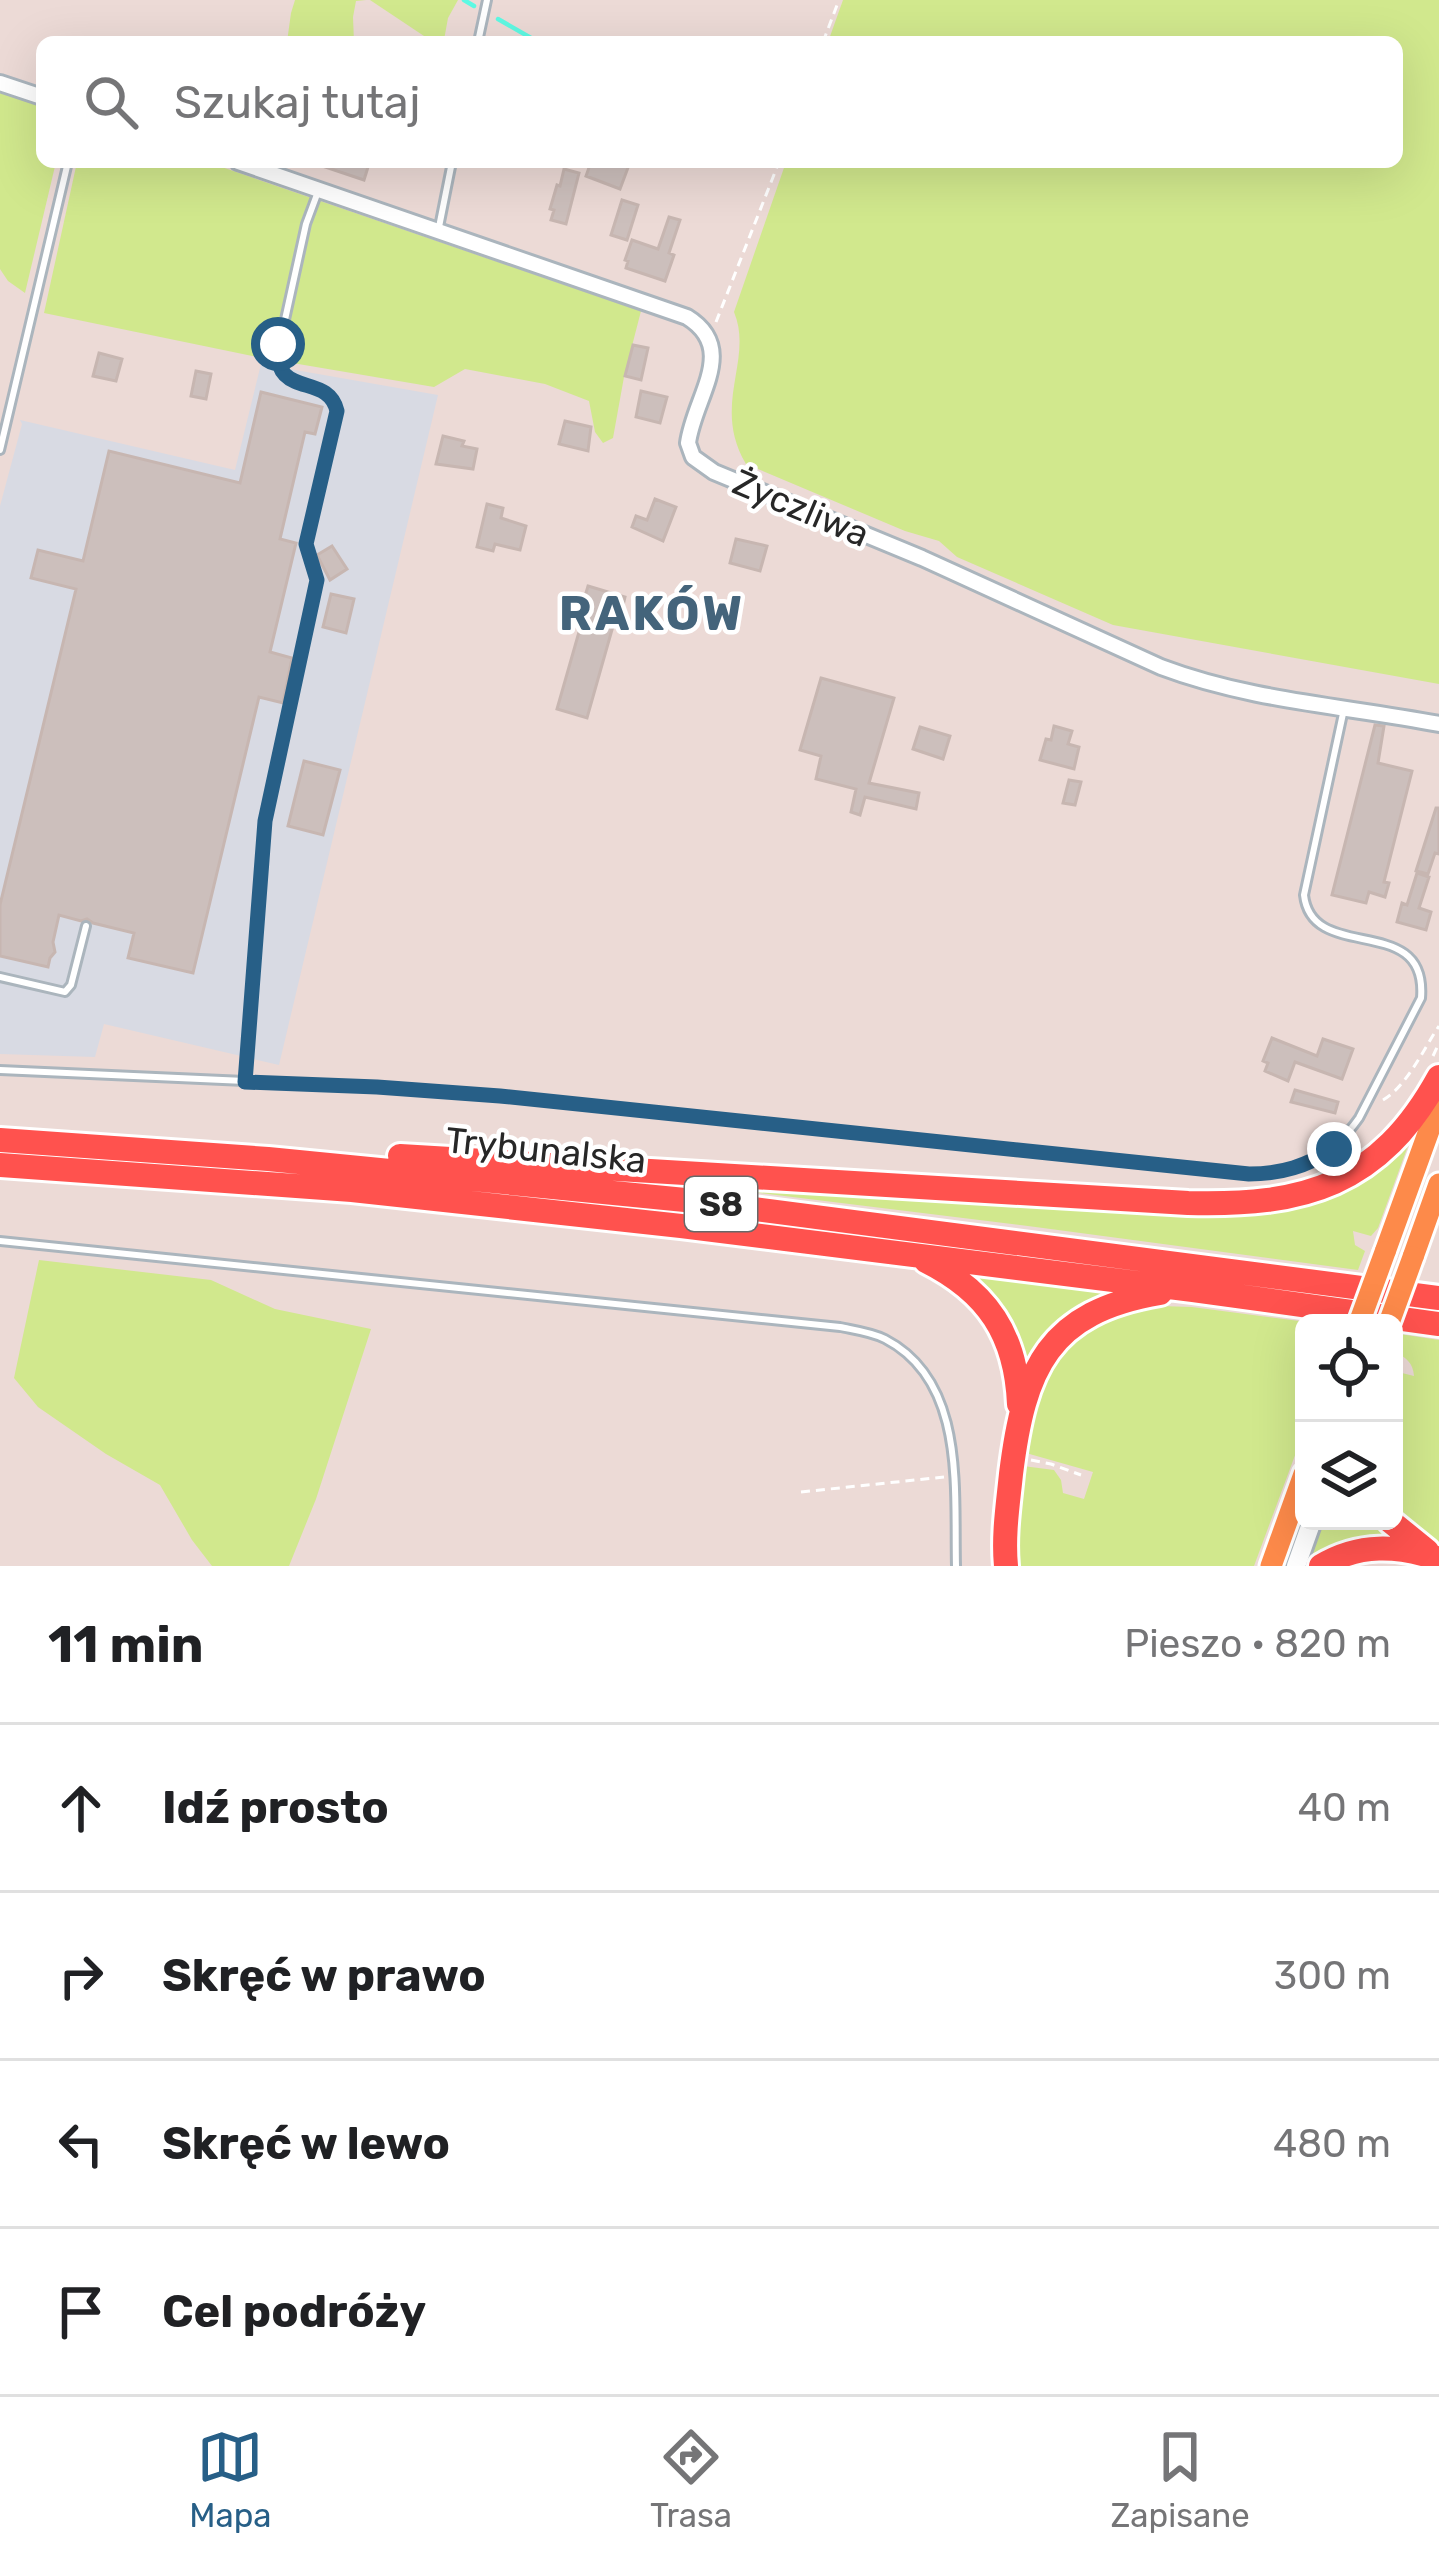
<!DOCTYPE html>
<html lang="pl">
<meta charset="utf-8">
<style>
:root{--surface:#fff;--page:#f6f6f6;--text:#202124;--muted:#757577;--line:#e0e0e0;--accent:#275f87}
body{margin:0;font-family:Rubik,sans-serif;background:var(--page);color:var(--text)}
.controls{position:absolute;right:36px;bottom:36px;display:grid;overflow:hidden;border-radius:18px;box-shadow:0 12px 48px #0002}
.controls button{width:108px;height:108px;display:grid;place-items:center;padding:0;border:0;border-bottom:3px solid var(--line);background:var(--surface);color:var(--text);font:60px sans-serif}
.stop{position:absolute;width:36px;height:36px;margin:-27px;border:9px solid #275f87;border-radius:50%;background:#fff}
.stop.end{background:#275f87;border-color:#fff;box-shadow:0 3px 12px #0008}
.list{margin:0;padding:0;list-style:none}
h2{display:flex;justify-content:space-between;align-items:center;height:156px;margin:0;padding:0 48px;font-size:51px}
h2 small{font-size:39px;font-weight:400;color:var(--muted)}
.list li{display:grid;grid-template-columns:78px 1fr auto;gap:36px;align-items:center;box-sizing:border-box;height:168px;padding:0 48px;border-top:3px solid var(--line)}
.list b{display:block;font-size:45px;white-space:nowrap}
.list em{font-size:39px;font-style:normal;color:var(--muted)}
.icon{flex:none;width:66px;height:66px;fill:none;stroke:currentColor;stroke-width:2;stroke-linecap:round;stroke-linejoin:round}
.map{position:relative;flex:none;width:1439px;height:1566px;overflow:hidden}
.search{position:absolute;background:var(--surface);box-shadow:0 12px 48px #0002;left:36px;right:36px;top:36px;height:132px;display:flex;align-items:center;gap:30px;box-sizing:border-box;padding:0 42px;border-radius:18px;color:var(--muted);font-size:45px}
.sheet{height:828px;background:var(--surface)}
nav{display:flex;justify-content:space-around;align-items:center;box-sizing:border-box;height:168px;border-top:3px solid var(--line);background:var(--surface);font-size:33px;color:var(--muted)}
nav a{display:grid;justify-items:center;gap:6px}
nav .on{color:var(--accent)}
.map>svg:first-child{display:block}
.industrial{fill:#d8dae3}
.green{fill:#d1e88d}
.lines{fill:none;stroke-linecap:round;stroke-linejoin:round}
.stream{stroke:#5ef9e3;stroke-width:4.5}
.building{fill:#ccbfbc;stroke:#c7b6b1;stroke-width:3}
.service-casing{stroke:#abb5bd;stroke-width:12}
.minor-casing{stroke:#abb5bd;stroke-width:20}
.secondary-casing{stroke:#abb5bd;stroke-width:24}
.primary-casing{stroke:#fff;stroke-width:27}
.motorway-casing{stroke:#fff;stroke-width:30}
.path{stroke:#fff;stroke-width:3;stroke-dasharray:9 6;stroke-linecap:butt}
.service{stroke:#fff;stroke-width:6}
.minor{stroke:#fff;stroke-width:14}
.secondary{stroke:#fff;stroke-width:18}
.primary{stroke:#fd8a4a;stroke-width:21}
.motorway{stroke:#ff524e;stroke-width:24}
.primary-bridge-casing{stroke:#fff;stroke-width:27;stroke-linecap:butt}
.primary-bridge{stroke:#fd8a4a;stroke-width:21}
.route{stroke:#275f87;stroke-width:15}
.labels{text-anchor:middle;dominant-baseline:central;stroke-width:9;stroke-linejoin:round;paint-order:stroke}
.shield{fill:#fff;stroke:#686868;stroke-width:3}
.shield-label{font-size:33px;font-weight:bold;fill:#272727}
.street-label{font-size:36px;fill:#272727;stroke:#fff}
.district-label{font-size:48px;font-weight:bold;letter-spacing:3px;fill:#44647b;stroke:#fff}
</style>
<div class="map">
<svg width="1439" height="1566" viewBox="0 0 1439 1566">
<rect width="100%" height="100%" fill="#ecdad6"/>
<path class="industrial" d="M261 364 438 395 279 1065 104 1024 95 1057 0 1054V506L22 424 20 420 235 470Z"/>
<path class="green" d="M295 0H366L356 1 353 17 354 42H287L291 13Z
M370 0H458L448 18 444 40H430Z
M843 0H1439V684L1113 625 957 557 939 541 905 531 746 464C711 405 754 360 734 312L786 162H1397V42H828Z
M0 89 42 102V162H56L25 293 8 281 0 269Z
M77 162H207L641 311 624 377 613 438 603 443 595 432 589 401 545 384 465 369 434 387 257 357 44 313Z
M1404 1139 1409 1143 1378 1228 1371 1236 1353 1231 1355 1245 1365 1251 1358 1270 1028 1226 678 1183 1274 1210Z
M39 1260 211 1280 275 1309 371 1329 316 1499 289 1566H212L192 1540 160 1485 106 1454 38 1407 14 1378Z
M970 1275 1111 1293 1028 1367 1024 1366Z
M1160 1306 1192 1307 1315 1323H1304V1431L1254 1566H1018L1017 1515 1023 1466 1054 1470 1061 1480 1063 1493 1084 1499 1093 1472 1026 1453 1032 1407 1046 1371 1081 1330 1140 1308Z
M1400 1334 1439 1340V1545L1424 1537 1394 1511V1371L1414 1376C1413 1362 1406 1358 1394 1351Z
M1320 1521H1380L1394 1539 1316 1557 1305 1566Z"/>
<g class="lines">
<path class="stream" d="M464 0 474 6
M498 19 538 42"/>
</g>
<path class="building" d="M316 162H356L368 167 364 180 316 164Z
M591 162H620L629 165 620 189 586 176Z
M564 169 579 173 566 224 551 220 554 210 550 209 557 185 560 186Z
M622 200 638 205 627 240 611 235Z
M669 217 680 220 669 253 674 255 665 281 626 268 628 261 625 260 632 240 658 249Z
M633 345 648 348 641 380 625 376Z
M99 353 122 359 116 381 93 376Z
M196 371 211 374 206 399 191 396Z
M641 391 667 397 660 423 636 417Z
M261 392 322 407 315 434 305 432 280 539 296 543 270 652 292 658 283 703 259 697 193 973 128 958 134 933 93 923 87 919 81 921 59 915 53 942 55 952 50 958 48 967 0 956V905L76 589 31 578 38 550 83 561 109 451 240 483Z
M565 421 591 427 588 451 559 444Z
M443 436 464 441 462 446 477 449 473 469 436 464Z
M655 499 676 507 663 541 632 527 636 516 647 520Z
M487 504 503 508 501 518 526 526 520 550 495 544 493 551 477 547Z
M736 539 767 546 760 571 730 563Z
M332 546 347 569 330 580 317 555Z
M588 586 625 597 621 614 617 612 587 718 557 709 587 604 583 603Z
M331 594 354 599 346 633 323 627Z
M821 678 894 698 869 783 919 793 916 809 865 797 860 815 851 812 856 789 816 779 821 756 800 750Z
M1375 725 1384 726 1378 763 1412 771 1384 882 1389 883 1385 897 1369 892 1366 903 1332 895Z
M1054 726 1072 731 1068 744 1079 747 1074 769 1040 760 1046 739 1051 740Z
M920 727 950 736 943 759 913 749Z
M304 761 340 770 323 835 288 826Z
M1069 780 1081 782 1075 805 1063 803Z
M1436 808H1439V854L1435 853 1428 874 1416 871Z
M1417 873 1429 877 1419 908 1431 912 1426 930 1397 922 1402 903 1407 905Z
M1272 1038 1317 1056 1323 1039 1353 1049 1342 1079 1295 1062 1288 1081 1265 1071 1268 1063 1263 1061Z
M1295 1090 1338 1102 1335 1113 1291 1102Z"/>
<g class="lines">
<g class="service-casing">
<path id="service" d="M478 42 487 0
M439 227 452 162
M0 450 68 162
M0 977 65 992 71 985 86 926
M0 1070 377 1087 500 1096 1249 1174C1299 1174 1330 1159 1359 1118L1421 998C1428 911 1312 965 1304 895L1344 709
M245 1082 265 821 317 580 306 544 337 411C331 385 303 389 284 375L277 356 306 224 319 189
M0 1241 840 1327C854 1330 871 1332 885 1339 966 1381 954 1488 956 1566"/>
</g>
<g class="minor-casing">
<path id="minor" d="M0 83 42 97
M238 162 687 317C739 349 694 397 688 443L693 457 714 472 922 558 1161 667C1251 701 1346 706 1439 724"/>
</g>
<g class="secondary-casing">
<path id="secondary" d="M1296 1566 1312 1521"/>
</g>
<g class="primary-casing">
<path id="primary" d="M1385 1252 1439 1103
M1413 1257 1439 1184
M1271 1566 1304 1474"/>
</g>
<g class="motorway-casing">
<path id="motorway" d="M0 1140 268 1159 685 1200 1439 1298
M400 1156 1188 1203C1304 1206 1379 1186 1439 1077
M0 1165 352 1190 681 1226 1193 1290 1439 1324
M926 1261C988 1292 1016 1335 1019 1404
M1390 1521 1427 1551
M1006 1566C1003 1535 1008 1504 1011 1474 1024 1368 1048 1312 1160 1293
M1321 1566C1359 1543 1398 1545 1439 1559"/>
</g>
<path class="path" d="M823 42 839 0
M716 322 779 162
M1433 1056 1439 1043
M1383 1100C1407 1086 1423 1050 1439 1026
M1297 1457 1304 1439
M1031 1460 1051 1464 1081 1475
M801 1492 944 1477"/>
<use href="#service" class="service"/>
<use href="#minor" class="minor"/>
<use href="#secondary" class="secondary"/>
<use href="#primary" class="primary"/>
<use href="#motorway" class="motorway"/>
<g class="primary-bridge-casing">
<path id="primary-bridge" d="M1359 1323 1385 1252
M1389 1323 1413 1257"/>
</g>
<use href="#primary-bridge" class="primary-bridge"/>
</g>
<g class="lines">
<path class="route" d="M278 344C272 401 328 371 337 411L306 544 317 580 265 821 245 1082 377 1087 500 1096 1249 1174C1282 1174 1306 1166 1334 1149"/>
</g>
<g class="labels">
<rect class="shield" x="685" y="1177" width="72" height="54" rx="9"/>
<g class="shield-label">
<text x="721" y="1204">S8</text>
</g>
<g class="street-label">
<text transform="translate(801 508) rotate(23)">Życzliwa</text>
<text transform="translate(546 1150) rotate(6)">Trybunalska</text>
</g>
<g class="district-label">
<text x="652" y="613">RAKÓW</text>
</g>
</g>
</svg>
<div class="controls">
<button><svg class="icon" aria-label="locate" viewBox="0 0 24 24"><circle cx="12" cy="12" r="6"/><path d="M12 2v4M12 18v4M2 12h4M18 12h4"/></svg></button>
<button><svg class="icon" aria-label="layers" viewBox="0 0 24 24"><path d="M12 4l9 5-9 5-9-5zM3 14l9 5 9-5"/></svg></button>
</div>
<div class="stop" style="left:278px;top:344px"></div>
<div class="stop end" style="left:1334px;top:1149px"></div>
<div class="search"><svg class="icon" aria-label="search" viewBox="0 0 24 24"><circle cx="10" cy="10" r="6"/><path d="M15 15l6 6"/></svg>Szukaj tutaj</div>
</div>
<section class="sheet">
<h2>11 min<small>Pieszo · 820 m</small></h2>
<ul class="list">
<li><svg class="icon" aria-label="ahead" viewBox="0 0 24 24"><path d="M12 20V5M6 11l6-6 6 6"/></svg><div><b>Idź prosto</b></div><em>40 m</em></li>
<li><svg class="icon" aria-label="right" viewBox="0 0 24 24"><path d="M7 20v-9h11M14 6l5 5-5 5"/></svg><div><b>Skręć w prawo</b></div><em>300 m</em></li>
<li><svg class="icon" aria-label="left" viewBox="0 0 24 24"><path d="M17 20v-9H6M10 6l-5 5 5 5"/></svg><div><b>Skręć w lewo</b></div><em>480 m</em></li>
<li><svg class="icon" aria-label="arrive" viewBox="0 0 24 24"><path d="M6 21V4h12l-3 4 3 4H6"/></svg><div><b>Cel podróży</b></div></li>
</ul>
</section>
<nav>
<a class="on"><svg class="icon" aria-label="map" viewBox="0 0 24 24"><path d="M3 6l6-2 6 2 6-2v14l-6 2-6-2-6 2zM9 4v14M15 6v14"/></svg>Mapa</a>
<a><svg class="icon" aria-label="directions" viewBox="0 0 24 24"><path d="M12 3l9 9-9 9-9-9zM9 14v-3h6M13 9l2 2-2 2"/></svg>Trasa</a>
<a><svg class="icon" aria-label="saved" viewBox="0 0 24 24"><path d="M7 4h10v16l-5-4-5 4z"/></svg>Zapisane</a>
</nav>
